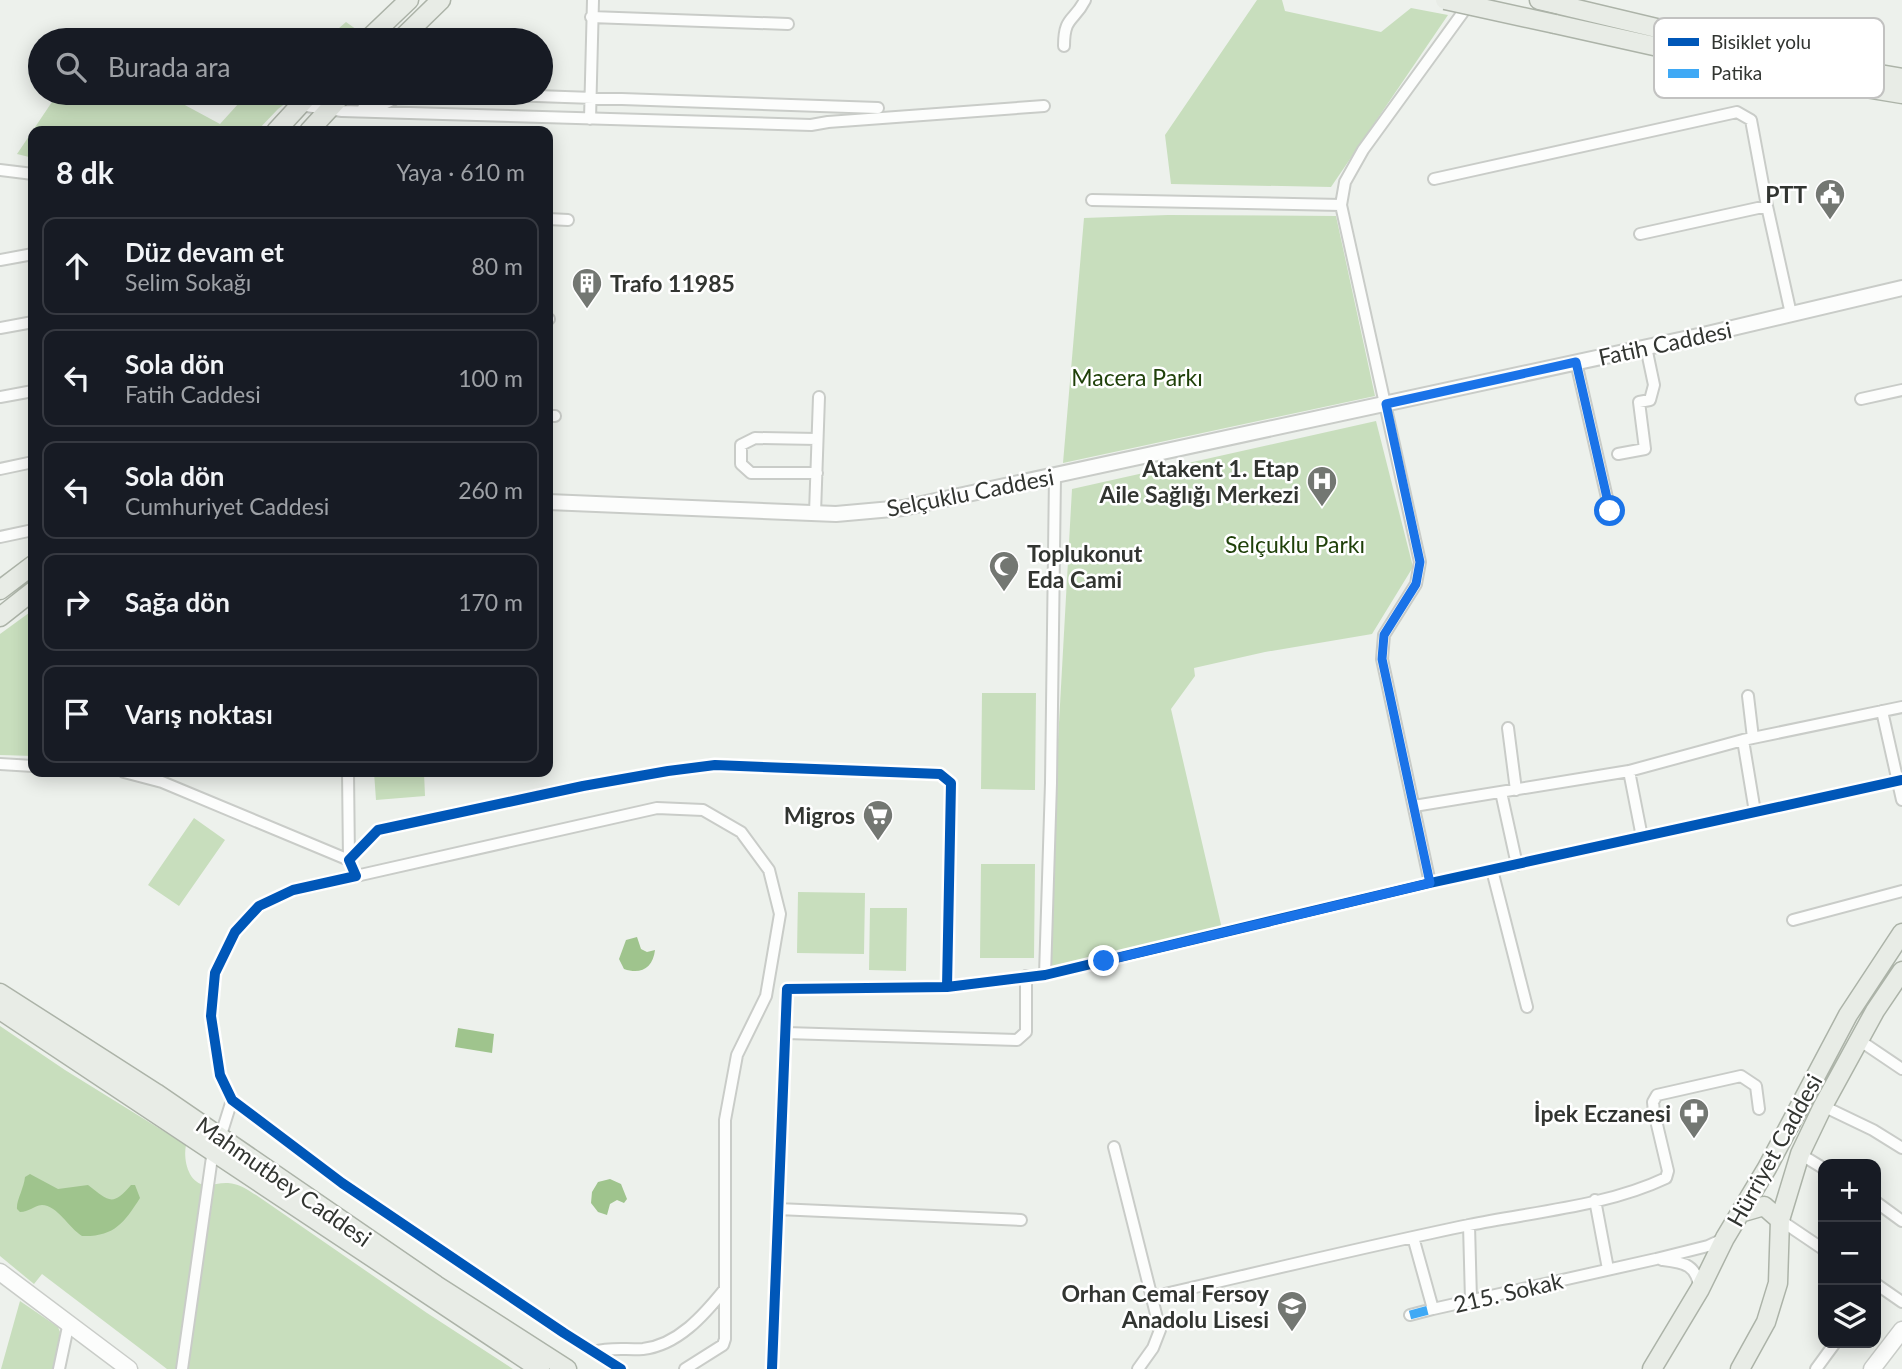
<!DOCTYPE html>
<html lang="tr">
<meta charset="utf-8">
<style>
:root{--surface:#171b24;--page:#20242c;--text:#f1f3f6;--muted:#9ea1a6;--line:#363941}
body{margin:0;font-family:Lato,sans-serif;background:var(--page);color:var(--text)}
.controls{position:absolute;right:21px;bottom:21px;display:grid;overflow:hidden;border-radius:14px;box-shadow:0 4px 18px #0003}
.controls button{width:63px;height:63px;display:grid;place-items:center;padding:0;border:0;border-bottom:2px solid var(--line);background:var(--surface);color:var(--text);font:35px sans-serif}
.stop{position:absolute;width:21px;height:21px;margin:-16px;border:5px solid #1a73e8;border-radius:50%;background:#fff}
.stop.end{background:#1a73e8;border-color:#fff;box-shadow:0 2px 7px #0008}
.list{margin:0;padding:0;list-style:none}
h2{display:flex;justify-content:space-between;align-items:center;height:91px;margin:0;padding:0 28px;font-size:30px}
h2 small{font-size:23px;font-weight:400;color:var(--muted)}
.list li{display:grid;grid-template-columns:46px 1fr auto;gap:21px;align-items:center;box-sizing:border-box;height:98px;margin:0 14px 14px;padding:0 14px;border:2px solid var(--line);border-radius:14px}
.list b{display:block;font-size:26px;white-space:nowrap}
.list p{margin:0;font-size:23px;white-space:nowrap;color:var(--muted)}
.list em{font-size:23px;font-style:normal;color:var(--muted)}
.icon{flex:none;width:38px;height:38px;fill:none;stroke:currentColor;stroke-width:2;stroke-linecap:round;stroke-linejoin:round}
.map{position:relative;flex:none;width:1902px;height:1369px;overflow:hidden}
.search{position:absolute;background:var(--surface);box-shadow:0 4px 18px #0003;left:28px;top:28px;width:525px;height:77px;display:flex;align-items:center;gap:18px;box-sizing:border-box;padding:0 24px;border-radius:38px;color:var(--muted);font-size:26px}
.panel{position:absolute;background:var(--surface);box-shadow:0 4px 18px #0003;left:28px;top:126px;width:525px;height:651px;border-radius:14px}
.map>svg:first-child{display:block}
.green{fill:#c8debd}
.water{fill:#9fc48d}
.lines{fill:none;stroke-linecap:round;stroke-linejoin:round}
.minor-casing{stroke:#c9ccc8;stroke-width:14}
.tertiary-casing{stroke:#c9ccc8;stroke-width:18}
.secondary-casing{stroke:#c9ccc8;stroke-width:19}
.primary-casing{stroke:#acb3a8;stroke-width:21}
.minor{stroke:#fcfdfc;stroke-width:10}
.tertiary{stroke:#fcfdfc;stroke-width:14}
.secondary{stroke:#fcfdfc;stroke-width:16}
.primary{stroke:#e8ece6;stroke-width:18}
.primary-bridge-casing{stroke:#acb3a8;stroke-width:21;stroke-linecap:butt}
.primary-bridge{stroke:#e8ece6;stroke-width:18}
.quiet{stroke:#3fa9f5;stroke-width:9;stroke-dasharray:18 9;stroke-linecap:butt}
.cycleway-casing{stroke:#fff;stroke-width:15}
.cycleway{stroke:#0057b8;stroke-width:10}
.route{stroke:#1a73e8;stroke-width:9}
.labels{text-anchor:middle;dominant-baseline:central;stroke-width:5;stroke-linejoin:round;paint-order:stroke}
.poi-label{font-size:23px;font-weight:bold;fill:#323531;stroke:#fff;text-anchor:end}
.street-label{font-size:23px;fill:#323531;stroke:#fff}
.park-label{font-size:23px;fill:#1f4009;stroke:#fff}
.key{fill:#fff;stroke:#c2c2c1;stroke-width:2}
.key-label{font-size:19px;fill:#323531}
</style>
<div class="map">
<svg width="1902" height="1369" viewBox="0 0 1902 1369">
<rect width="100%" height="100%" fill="#edf1ec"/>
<path class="green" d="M1257 0H1282L1285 11 1381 32 1411 8 1448 15 1331 187 1171 184 1165 135Z
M346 22 360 32 352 40H335L331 35Z
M58 93H120L135 103 142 93H171L170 97 220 124 239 103 263 93H299L278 109 257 131H33V158L17 154Z
M1168 215 1336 216 1375 396 1063 463 1084 218Z
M1376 421 1413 567 1372 634 1265 652 1194 668 1195 676 1171 709 1223 933 1045 975 1072 489Z
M33 610V756L0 755V634Z
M982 693H1036L1035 790 981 789Z
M374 772H424L425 796 376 800Z
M194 818 225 840 179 906 148 885Z
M981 864H1035L1034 958H980Z
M798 892 865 893 864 954 797 953Z
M870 908H907L906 971 869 970Z
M0 1026 65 1070 186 1145C183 1159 188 1184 206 1185 216 1185 224 1181 234 1184 243 1186 251 1192 259 1197L427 1313 513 1369H167L42 1274 34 1284 0 1256Z
M20 1301 58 1327 60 1332 54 1369H1Z"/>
<path class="water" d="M637 937 641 949 647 952 655 950C653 968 641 975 624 969L619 959 626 940Z
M458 1028 494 1034 492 1053 455 1047Z
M30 1174 58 1189 88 1185C108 1200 112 1208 131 1185H135L140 1198C124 1223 114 1237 82 1236 69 1228 57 1205 42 1205 33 1206 29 1212 20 1212L17 1209C16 1201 24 1188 25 1177Z
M610 1179 621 1184 627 1199 624 1203 617 1200 610 1204 607 1215 598 1212 591 1203 592 1192 598 1182Z"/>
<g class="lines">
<g class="minor-casing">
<path id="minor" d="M591 17 788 24
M1064 46C1064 16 1074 22 1085 0
M450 93 878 108
M299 105 342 111 811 125 828 122 1044 106
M363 108 384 104 406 93
M590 119 593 0
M0 170 33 174
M1434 179 1737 112 1751 120 1767 206 1791 314
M1092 200 1341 205
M548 219 568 220
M1640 234 1767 206
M0 260 33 254
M548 319H549
M0 328 33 322
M1576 362 1610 511
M0 397 33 391
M1861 399 1902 390
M548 416H555
M1618 454 1645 449 1639 402 1650 400 1654 385 1646 347
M0 469 33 462
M817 473H751L741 464V445L755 438 817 439
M815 513 819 397
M0 537 33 530
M1748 696 1753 738
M1882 711 1902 800
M1508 728 1516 790
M1743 740 1755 812
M0 764 33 766
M1629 771 1642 837
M124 772 162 782 349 860 348 772
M1501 792 1517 865
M1414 806 1629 771 1743 740 1902 707
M1492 870 1527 1007
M356 876 657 808 703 810 741 832 769 870 780 914 766 996 737 1055 725 1120V1339L723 1345 685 1369
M1430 883 1382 659 1384 635 1416 584 1420 562 1341 205 1345 182 1363 150 1469 4
M1793 920 1902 891
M1045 975 1051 783 1055 476
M786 1033 1017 1040 1026 1032V976
M1859 1040 1902 1069
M1823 1106 1873 1130 1902 1148
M220 1138 232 1100
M1114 1147 1160 1330 1153 1348 1138 1369
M1800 1154 1823 1168
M1595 1200 1608 1269
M1876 1202 1902 1221
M778 1209 1021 1220
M1780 1220 1823 1249
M1469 1225 1471 1300
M1413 1237 1433 1309 1656 1259 1708 1246 1723 1239
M1662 1260C1685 1263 1696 1264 1700 1289
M1876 1284 1902 1302
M1152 1297C1257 1273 1363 1247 1469 1225 1533 1212 1607 1206 1666 1178L1668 1171 1654 1112 1653 1102 1657 1095 1741 1076 1756 1086 1759 1109
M1410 1315 1433 1309
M594 1352C610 1347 626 1350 643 1349 678 1345 704 1315 725 1289
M59 1369 69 1322
M182 1369 213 1150
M621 1369 564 1333 342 1183 232 1100 220 1075 211 1016 215 973 235 932 259 906 293 890 356 876 349 860 378 830 583 786 668 771 715 765 940 774 951 783 947 987
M772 1369 787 989 947 987 1045 975 1430 883 1902 780
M1816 1369 1835 1343"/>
</g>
<g class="tertiary-casing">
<path id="tertiary" d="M548 502 836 514 903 508 1703 335 1902 288"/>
</g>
<g class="secondary-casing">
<path id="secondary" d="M0 1272 129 1369
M1872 1369 1902 1330"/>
</g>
<g class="primary-casing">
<path id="primary" d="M1539 0 1774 56 1902 78
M1555 24 1775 73 1902 94
M367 40 409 0
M400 40 441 0
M276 131 311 93
M309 131 344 93
M0 590 33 565
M0 617 33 591
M0 993 156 1093 436 1285 567 1369
M0 1010 540 1369
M1740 1213 1764 1206 1780 1220
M1652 1369 1700 1289 1725 1238 1767 1168 1848 1015 1902 933
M1740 1369 1766 1322 1778 1283 1780 1220 1800 1154 1823 1106 1875 1011 1902 971"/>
</g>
<use href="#minor" class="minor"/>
<use href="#tertiary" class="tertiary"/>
<use href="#secondary" class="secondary"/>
<use href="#primary" class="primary"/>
<g class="primary-bridge-casing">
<path id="primary-bridge" d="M1445 0 1555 24"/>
</g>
<use href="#primary-bridge" class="primary-bridge"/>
<path class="quiet" d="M1410 1315 1433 1309"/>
<g class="cycleway-casing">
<path id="cycleway" d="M621 1369 564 1333 342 1183 232 1100 220 1075 211 1016 215 973 235 932 259 906 293 890 356 876 349 860 378 830 583 786 668 771 715 765 940 774 951 783 947 987
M772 1369 787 989 947 987 1045 975 1430 883 1902 780"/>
</g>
<use href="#cycleway" class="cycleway"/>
</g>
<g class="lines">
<path class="route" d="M1104 961 1430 883 1382 659 1384 635 1416 584 1420 562 1386 404 1576 362 1610 511"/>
</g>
<defs>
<g id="civic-pin" transform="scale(1.575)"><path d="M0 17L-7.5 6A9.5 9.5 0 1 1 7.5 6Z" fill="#737772" stroke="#fff"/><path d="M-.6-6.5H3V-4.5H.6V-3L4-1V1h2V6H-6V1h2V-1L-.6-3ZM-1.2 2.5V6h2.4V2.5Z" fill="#fff"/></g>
<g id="building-pin" transform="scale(1.575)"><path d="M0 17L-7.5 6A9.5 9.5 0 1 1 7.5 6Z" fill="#737772" stroke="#fff"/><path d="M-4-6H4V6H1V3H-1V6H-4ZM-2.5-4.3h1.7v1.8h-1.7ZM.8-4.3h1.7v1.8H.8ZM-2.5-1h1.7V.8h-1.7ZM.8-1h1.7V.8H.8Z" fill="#fff"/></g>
<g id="hospital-pin" transform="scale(1.575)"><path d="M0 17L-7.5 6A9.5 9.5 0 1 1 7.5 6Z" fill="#737772" stroke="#fff"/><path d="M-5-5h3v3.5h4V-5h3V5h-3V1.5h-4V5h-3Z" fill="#fff"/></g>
<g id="mosque-pin" transform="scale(1.575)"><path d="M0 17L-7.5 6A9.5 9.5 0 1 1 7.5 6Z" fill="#737772" stroke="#fff"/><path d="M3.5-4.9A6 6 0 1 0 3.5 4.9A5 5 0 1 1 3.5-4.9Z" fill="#fff"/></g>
<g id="supermarket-pin" transform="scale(1.575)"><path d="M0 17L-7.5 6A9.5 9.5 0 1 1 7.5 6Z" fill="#737772" stroke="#fff"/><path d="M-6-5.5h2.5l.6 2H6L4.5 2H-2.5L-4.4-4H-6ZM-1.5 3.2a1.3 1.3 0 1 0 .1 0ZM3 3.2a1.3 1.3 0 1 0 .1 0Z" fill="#fff"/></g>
<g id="pharmacy-pin" transform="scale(1.575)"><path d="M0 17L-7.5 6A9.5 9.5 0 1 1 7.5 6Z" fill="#737772" stroke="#fff"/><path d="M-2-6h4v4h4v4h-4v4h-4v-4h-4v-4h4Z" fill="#fff"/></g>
<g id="school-pin" transform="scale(1.575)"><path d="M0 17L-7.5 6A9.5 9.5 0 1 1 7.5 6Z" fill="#737772" stroke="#fff"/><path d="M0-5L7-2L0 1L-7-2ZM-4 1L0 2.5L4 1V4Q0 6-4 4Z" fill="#fff"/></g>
</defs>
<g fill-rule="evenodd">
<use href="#civic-pin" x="1830" y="194"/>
<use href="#building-pin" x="587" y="283"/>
<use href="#hospital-pin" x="1322" y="481"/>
<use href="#mosque-pin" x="1004" y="566"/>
<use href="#supermarket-pin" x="878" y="815"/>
<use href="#pharmacy-pin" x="1694" y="1113"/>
<use href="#school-pin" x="1292" y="1306"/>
</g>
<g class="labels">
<g class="poi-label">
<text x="1807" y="194">PTT</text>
<text x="610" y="283" text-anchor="start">Trafo 11985</text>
<text x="1299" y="468">Atakent 1. Etap<tspan x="1299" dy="26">Aile Sağlığı Merkezi</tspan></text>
<text x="1027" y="553" text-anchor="start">Toplukonut<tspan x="1027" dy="26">Eda Cami</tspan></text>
<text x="855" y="815">Migros</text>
<text x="1671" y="1113">İpek Eczanesi</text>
<text x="1269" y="1293">Orhan Cemal Fersoy<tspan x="1269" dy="26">Anadolu Lisesi</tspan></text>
</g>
<g class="street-label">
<text transform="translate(1665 343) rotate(-12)">Fatih Caddesi</text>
<text transform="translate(970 492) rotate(-11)">Selçuklu Caddesi</text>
<text transform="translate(1774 1150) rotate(-61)">Hürriyet Caddesi</text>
<text transform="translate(284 1181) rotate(35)">Mahmutbey Caddesi</text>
<text transform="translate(1508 1292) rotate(-13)">215. Sokak</text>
</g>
<g class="park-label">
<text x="1137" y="377">Macera Parkı</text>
<text x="1295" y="544">Selçuklu Parkı</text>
</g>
</g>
<rect x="1654" y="18" width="230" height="80" rx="10" class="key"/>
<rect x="1668" y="38" width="31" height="8" fill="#0057b8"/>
<rect x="1668" y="69" width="31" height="9" fill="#3fa9f5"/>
<g class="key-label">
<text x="1711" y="49">Bisiklet yolu</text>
<text x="1711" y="80">Patika</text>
</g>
</svg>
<div class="controls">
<button>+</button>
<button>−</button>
<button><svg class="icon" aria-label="layers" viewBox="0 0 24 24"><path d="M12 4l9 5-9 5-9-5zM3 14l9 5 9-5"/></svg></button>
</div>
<div class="stop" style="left:1610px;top:511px"></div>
<div class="stop end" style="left:1104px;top:961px"></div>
<div class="search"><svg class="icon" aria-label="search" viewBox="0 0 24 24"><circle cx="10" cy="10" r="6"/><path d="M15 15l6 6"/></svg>Burada ara</div>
<section class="panel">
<h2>8 dk<small>Yaya · 610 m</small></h2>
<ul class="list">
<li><svg class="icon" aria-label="ahead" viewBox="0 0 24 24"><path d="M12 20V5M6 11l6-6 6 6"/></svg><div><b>Düz devam et</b><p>Selim Sokağı</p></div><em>80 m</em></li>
<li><svg class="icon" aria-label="left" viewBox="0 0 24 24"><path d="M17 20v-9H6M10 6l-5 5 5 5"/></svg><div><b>Sola dön</b><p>Fatih Caddesi</p></div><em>100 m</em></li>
<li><svg class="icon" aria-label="left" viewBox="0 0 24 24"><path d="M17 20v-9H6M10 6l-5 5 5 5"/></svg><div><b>Sola dön</b><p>Cumhuriyet Caddesi</p></div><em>260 m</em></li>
<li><svg class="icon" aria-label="right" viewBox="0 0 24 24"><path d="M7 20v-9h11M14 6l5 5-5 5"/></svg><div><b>Sağa dön</b></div><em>170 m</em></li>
<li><svg class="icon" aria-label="arrive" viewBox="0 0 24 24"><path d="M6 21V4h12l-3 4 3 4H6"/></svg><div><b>Varış noktası</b></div></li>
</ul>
</section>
</div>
